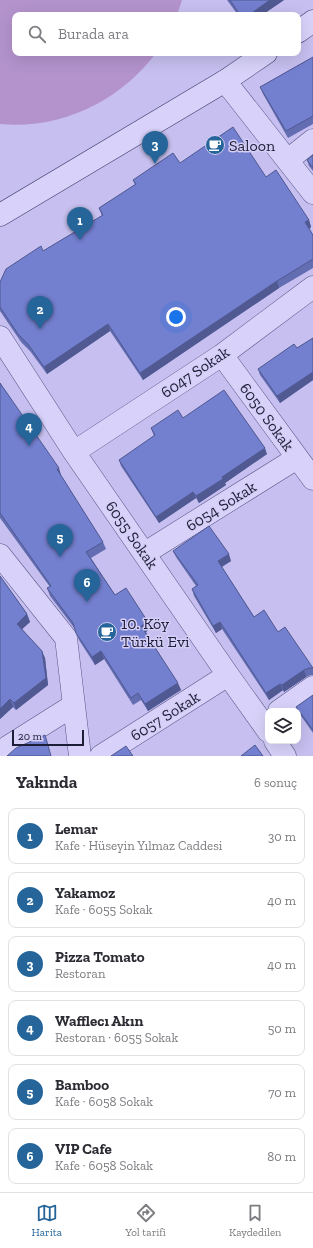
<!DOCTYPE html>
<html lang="tr">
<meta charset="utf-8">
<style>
:root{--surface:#fff;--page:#f7f7f7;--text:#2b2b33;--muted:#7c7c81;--line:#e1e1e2;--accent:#256599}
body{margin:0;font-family:"Zilla Slab",serif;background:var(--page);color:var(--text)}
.controls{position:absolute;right:12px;bottom:12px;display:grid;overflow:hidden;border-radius:8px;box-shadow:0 4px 16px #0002}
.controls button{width:36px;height:36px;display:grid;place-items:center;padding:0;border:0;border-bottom:1px solid var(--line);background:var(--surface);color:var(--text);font:20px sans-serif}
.scale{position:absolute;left:12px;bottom:10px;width:72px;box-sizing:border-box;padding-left:4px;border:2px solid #1c1d37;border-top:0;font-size:11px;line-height:14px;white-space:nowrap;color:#1c1d37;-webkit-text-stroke:3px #d5cef6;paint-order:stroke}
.you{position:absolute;left:176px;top:317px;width:14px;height:14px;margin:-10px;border:3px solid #fff;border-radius:50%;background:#1a73e8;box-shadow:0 0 0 6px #1a73e833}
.badge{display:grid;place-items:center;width:26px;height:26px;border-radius:50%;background:var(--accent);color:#fff;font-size:13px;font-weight:700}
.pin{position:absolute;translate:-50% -33px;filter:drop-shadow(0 1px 2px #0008)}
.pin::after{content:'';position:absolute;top:21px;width:14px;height:12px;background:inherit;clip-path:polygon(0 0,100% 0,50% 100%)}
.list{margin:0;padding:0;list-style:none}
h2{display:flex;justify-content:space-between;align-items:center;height:52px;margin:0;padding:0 16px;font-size:17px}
h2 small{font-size:13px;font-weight:400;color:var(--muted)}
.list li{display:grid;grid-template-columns:26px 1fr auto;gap:12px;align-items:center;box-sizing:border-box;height:56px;margin:0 8px 8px;padding:0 8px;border:1px solid var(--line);border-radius:8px}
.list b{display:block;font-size:15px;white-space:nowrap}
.list p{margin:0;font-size:13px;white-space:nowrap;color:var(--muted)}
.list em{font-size:13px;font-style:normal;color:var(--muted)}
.icon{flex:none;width:22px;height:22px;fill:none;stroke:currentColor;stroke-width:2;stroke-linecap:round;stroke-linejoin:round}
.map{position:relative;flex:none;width:313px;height:756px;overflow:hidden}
.search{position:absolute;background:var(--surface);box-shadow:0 4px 16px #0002;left:12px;right:12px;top:12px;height:44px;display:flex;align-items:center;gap:10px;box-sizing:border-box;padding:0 14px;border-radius:8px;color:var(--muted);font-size:15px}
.sheet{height:436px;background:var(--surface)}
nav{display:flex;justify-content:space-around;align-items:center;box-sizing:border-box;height:56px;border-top:1px solid var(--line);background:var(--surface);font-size:11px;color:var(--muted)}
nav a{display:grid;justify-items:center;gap:2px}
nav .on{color:var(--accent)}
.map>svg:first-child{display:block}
.green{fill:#b493cd}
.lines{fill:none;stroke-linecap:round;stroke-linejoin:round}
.street-casing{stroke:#575788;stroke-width:23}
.secondary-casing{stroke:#3a3c6a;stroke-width:23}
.street{stroke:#d8d2fa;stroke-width:22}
.secondary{stroke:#d8d2fa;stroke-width:22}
.wall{fill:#636db2}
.shaded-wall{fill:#505991}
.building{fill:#737fcf;stroke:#505991}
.labels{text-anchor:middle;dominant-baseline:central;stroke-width:3;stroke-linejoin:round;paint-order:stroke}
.poi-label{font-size:16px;fill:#1c1d37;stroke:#d5cef6;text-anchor:start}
.street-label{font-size:16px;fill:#1c1d37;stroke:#d5cef6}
</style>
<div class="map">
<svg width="313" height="756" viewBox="0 0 313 756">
<rect width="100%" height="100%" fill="#c6bfef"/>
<path class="green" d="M0 0H182L177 15H15V53H156C120 101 61 130 0 124Z"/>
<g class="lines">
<g class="street-casing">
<path id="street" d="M225 81 313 193
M288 160 313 140
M0 337 74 452 228 675 268 731
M222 355 313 479
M74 452 222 355 313 287
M145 553 297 458
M0 555 66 638 80 756
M279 711 313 687
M275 741 285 756
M0 753 9 746 74 705
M101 756 228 675"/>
</g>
<g class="secondary-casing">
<path id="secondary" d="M298 32 313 21
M0 215 225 81 266 53"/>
</g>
<use href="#street" class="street"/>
<use href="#secondary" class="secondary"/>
</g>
<path class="wall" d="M227 0H284L262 15H238Z
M313 57V124L288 138 263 94 260 87Z
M313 155V171L309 166 307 160Z
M180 163 266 177 309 220 311 227 309 229 313 235V268L279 288 143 380 110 331 47 374 30 351 21 342 0 311V282L43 251 102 216 99 208 135 185 133 180Z
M313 338V380L280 403 260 375 258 369 297 348Z
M0 383 61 475V476L103 542 106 549 91 558 115 595 150 629 146 632 181 690 148 711 141 700 133 705 104 659 95 665 79 640 75 629 50 596 47 588 50 587 0 518Z
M183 418 267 454 225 483 226 485 199 503 196 498 159 523 121 466 119 460 154 436 151 428Z
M173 551 231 561 222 567 254 617 278 632 313 668V675H311L306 677 284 692 283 690 269 700 222 629 216 633 194 596 192 589 196 586 176 557Z
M0 576 27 614 30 622 22 629 45 658 48 685 16 710 13 707 0 719Z
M313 695V733L299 713 296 707Z"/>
<path class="shaded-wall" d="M270 0H284L262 15H249Z
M309 220 311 227 308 230 305 222Z
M277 281 279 288 143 380 140 373Z
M108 324 110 331 47 374 44 367Z
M313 372V380L280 403 277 396Z
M265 448 267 454 225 483 226 485 199 503 196 496 222 477Z
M59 468 61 475 59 477 57 469Z
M193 492 196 498 159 523 156 517Z
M229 554 231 561 221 567 218 561Z
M27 614 30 622 20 631 17 624Z
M148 622 150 629 144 633 141 626Z
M220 622 222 629 216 633 213 626Z
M42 651 45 658 48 685 16 710 14 703Z
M101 651 104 659 95 665 92 657Z
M304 670 306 677 284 692 282 685Z
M178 683 181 690 148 711 145 704Z
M280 684 283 690 269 700 266 693Z
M10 699 13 707 0 719V709Z"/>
<path class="building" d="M230 0H270L249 15H240Z
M313 57V116L286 131 260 87Z
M233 127 266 177 276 170 309 220 305 222 313 235V259L277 281 140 373 108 324 44 367 28 344 18 334 0 307V282L6 269 41 246 43 251 103 215 99 208 136 184 133 180 173 153 180 163Z
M313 155V168L307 160Z
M313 338V372L277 396 258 369 294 344 297 348Z
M0 383 59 468 57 469 103 542 86 552 115 595 126 588 148 622 141 626 178 683 145 704 138 693 131 698 101 651 92 657 76 633 73 623 47 588 51 586 0 513Z
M224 390 265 448 222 477 223 479 196 496 193 492 156 517 119 460 155 435 151 428 178 410 183 418Z
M209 526 229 554 218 561 254 617 264 610 278 632 285 627 313 668H309L304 670 282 685 280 684 266 693 220 622 213 626 192 589 198 585 173 551Z
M0 576 27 614 17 624 42 651 46 678 14 703 10 699 0 709Z
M313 695V730L296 707Z
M45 735 51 756H7L16 748Z
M255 745 263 756H241Z
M126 746 133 756H111Z"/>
<defs>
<g id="cafe-disc" transform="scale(1)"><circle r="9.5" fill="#256599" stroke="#d5cef6"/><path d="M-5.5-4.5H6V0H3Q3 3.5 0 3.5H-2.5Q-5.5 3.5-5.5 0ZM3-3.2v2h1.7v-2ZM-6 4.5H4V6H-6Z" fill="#fff"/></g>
</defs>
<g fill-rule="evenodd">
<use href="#cafe-disc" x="215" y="145"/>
<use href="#cafe-disc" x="107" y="632"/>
</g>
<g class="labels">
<g class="poi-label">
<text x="229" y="145">Saloon</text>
<text x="121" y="623">10. Köy<tspan x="121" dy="18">Türkü Evi</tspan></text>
</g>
<g class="street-label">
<text transform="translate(195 372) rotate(-34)">6047 Sokak</text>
<text transform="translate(267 417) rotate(54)">6050 Sokak</text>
<text transform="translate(221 506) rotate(-32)">6054 Sokak</text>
<text transform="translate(132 535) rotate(55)">6055 Sokak</text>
<text transform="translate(165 716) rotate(-32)">6057 Sokak</text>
</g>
</g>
</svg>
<div class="controls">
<button><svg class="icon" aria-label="layers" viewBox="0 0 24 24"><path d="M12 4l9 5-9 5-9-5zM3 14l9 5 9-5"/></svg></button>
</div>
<div class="scale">20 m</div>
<div class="you"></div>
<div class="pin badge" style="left:80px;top:240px">1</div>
<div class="pin badge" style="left:40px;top:329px">2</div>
<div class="pin badge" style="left:155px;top:164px">3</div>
<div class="pin badge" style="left:29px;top:446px">4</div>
<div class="pin badge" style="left:60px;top:557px">5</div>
<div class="pin badge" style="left:87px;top:602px">6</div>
<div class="search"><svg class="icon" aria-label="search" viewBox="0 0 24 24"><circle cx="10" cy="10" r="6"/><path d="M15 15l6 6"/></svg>Burada ara</div>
</div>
<section class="sheet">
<h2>Yakında<small>6 sonuç</small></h2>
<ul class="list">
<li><span class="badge">1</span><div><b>Lemar</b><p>Kafe · Hüseyin Yılmaz Caddesi</p></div><em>30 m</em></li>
<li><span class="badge">2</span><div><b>Yakamoz</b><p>Kafe · 6055 Sokak</p></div><em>40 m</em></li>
<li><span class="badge">3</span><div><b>Pizza Tomato</b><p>Restoran</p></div><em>40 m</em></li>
<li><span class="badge">4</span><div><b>Wafflecı Akın</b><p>Restoran · 6055 Sokak</p></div><em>50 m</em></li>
<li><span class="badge">5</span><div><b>Bamboo</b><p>Kafe · 6058 Sokak</p></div><em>70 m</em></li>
<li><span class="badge">6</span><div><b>VIP Cafe</b><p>Kafe · 6058 Sokak</p></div><em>80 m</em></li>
</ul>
</section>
<nav>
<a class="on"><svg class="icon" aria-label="map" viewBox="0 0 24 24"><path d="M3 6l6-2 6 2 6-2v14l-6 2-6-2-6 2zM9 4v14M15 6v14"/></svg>Harita</a>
<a><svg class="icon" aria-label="directions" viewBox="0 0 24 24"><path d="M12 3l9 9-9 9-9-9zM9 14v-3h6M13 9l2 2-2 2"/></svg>Yol tarifi</a>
<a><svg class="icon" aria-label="saved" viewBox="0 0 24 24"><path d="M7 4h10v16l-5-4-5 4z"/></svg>Kaydedilen</a>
</nav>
